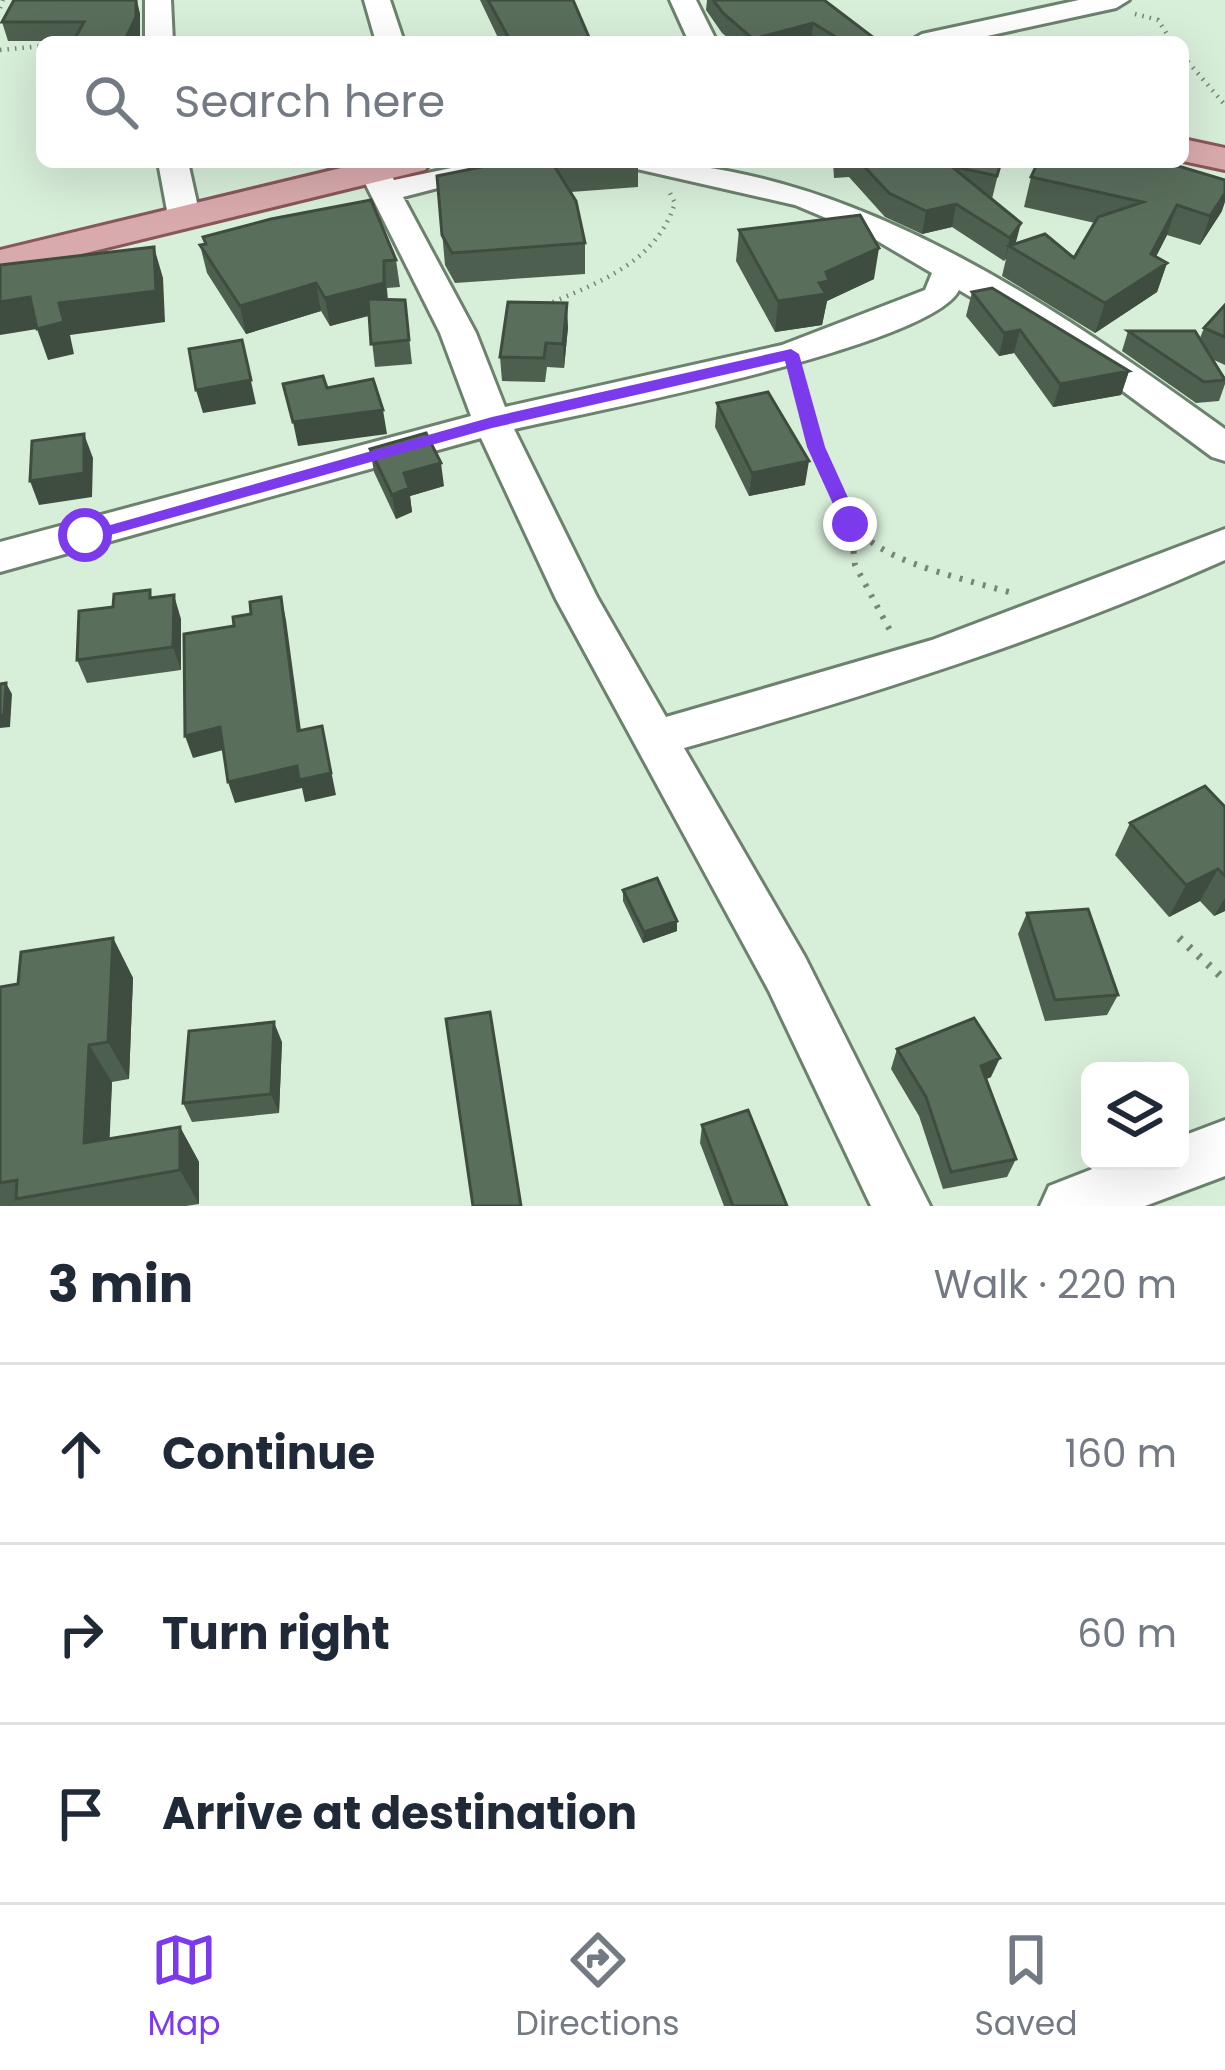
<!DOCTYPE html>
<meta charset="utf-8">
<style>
:root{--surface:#fff;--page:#f2f2f3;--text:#1f2937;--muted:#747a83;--line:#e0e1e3;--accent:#7c3aed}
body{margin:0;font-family:Poppins,sans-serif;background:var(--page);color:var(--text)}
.controls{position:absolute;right:36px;bottom:36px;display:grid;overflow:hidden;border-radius:18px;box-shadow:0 12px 48px #0002}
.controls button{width:108px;height:108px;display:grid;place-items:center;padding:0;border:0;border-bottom:3px solid var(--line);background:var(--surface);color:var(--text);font:60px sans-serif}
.stop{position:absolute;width:36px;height:36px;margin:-27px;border:9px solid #7c3aed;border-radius:50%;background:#fff}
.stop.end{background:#7c3aed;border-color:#fff;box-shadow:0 3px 12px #0008}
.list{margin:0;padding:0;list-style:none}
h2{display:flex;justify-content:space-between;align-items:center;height:156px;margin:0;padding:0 48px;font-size:51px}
h2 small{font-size:39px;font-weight:400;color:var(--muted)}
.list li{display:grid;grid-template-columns:78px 1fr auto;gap:36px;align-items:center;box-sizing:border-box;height:180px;padding:0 48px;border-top:3px solid var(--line)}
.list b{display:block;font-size:45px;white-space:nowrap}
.list em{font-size:39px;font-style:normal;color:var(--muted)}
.icon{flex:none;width:66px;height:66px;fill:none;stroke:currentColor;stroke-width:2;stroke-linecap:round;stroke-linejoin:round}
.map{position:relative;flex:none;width:1225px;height:1206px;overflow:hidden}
.search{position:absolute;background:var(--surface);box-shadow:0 12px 48px #0002;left:36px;right:36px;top:36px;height:132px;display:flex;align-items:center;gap:30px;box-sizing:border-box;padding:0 42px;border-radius:18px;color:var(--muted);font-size:45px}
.sheet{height:696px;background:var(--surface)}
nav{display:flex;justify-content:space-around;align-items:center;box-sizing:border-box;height:168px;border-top:3px solid var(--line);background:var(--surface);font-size:33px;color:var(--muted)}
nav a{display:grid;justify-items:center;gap:6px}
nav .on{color:var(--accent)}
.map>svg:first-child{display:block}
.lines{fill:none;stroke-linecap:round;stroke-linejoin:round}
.minor-casing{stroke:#6c816e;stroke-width:6}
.major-casing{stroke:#885859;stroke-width:6}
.path-far2{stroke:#768678;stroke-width:4.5;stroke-dasharray:1.5 6;stroke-linecap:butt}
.path-far1{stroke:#768678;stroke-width:6;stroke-dasharray:3 9;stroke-linecap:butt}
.path{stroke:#768678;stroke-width:8;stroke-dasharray:3 10;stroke-linecap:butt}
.minor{fill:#fff;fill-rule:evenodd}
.major{fill:#d9aaad;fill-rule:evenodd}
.wall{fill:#4d5f4f}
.shaded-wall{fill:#3f4d40}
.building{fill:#5a6e5c;stroke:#3f4d40;stroke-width:3}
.route{fill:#7c3aed}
</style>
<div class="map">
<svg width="1225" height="1206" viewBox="0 0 1225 1206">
<rect width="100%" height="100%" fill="#d7eed9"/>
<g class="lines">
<g class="minor-casing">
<path id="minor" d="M145 0H171L173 42H145Z
M364 0H390L404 42H376Z
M670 0H696L717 42H689Z
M1079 0H1129L1116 8 960 42H908L922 34Z
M158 162H188L200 216 195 223 184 226 168 216Z
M375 162 385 164 394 180 480 162H597L582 171 461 182 403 197 476 333 505 407 782 345 925 290 932 273 869 236 795 205 637 169 633 162C847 162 1057 308 1225 429V461L1212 457 1093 369 959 290C931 347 589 412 514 429L597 597 666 717 932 640 1225 529V560C1050 638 868 696 684 748L805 957 930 1206H871L769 991 556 599 481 438 0 572V542L471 416 440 333 359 171Z
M1225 1120V1176L1145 1206H1040L1049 1186 1113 1161H1180V1137Z"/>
</g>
<g class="major-casing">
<path id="major" d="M1183 139 1225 148V170L1183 161Z
M366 162H431L425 170 0 274V250Z"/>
</g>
<path class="path-far2" d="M0 8 3 0
M1135 14 1158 20 1172 42
M0 50 42 46
M1183 56 1225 105
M546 305C599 282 656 263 675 203L670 193"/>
<path class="path-far1" d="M546 305 553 302
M798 381C843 546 847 548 1009 592
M851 527 855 565 893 636"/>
<path class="path" d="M1179 938 1225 980"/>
<use href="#minor" class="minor"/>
<use href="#major" class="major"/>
</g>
<path class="wall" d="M14 0H137L140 14V36L74 41H8L2 22Z
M480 0H573L591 42H500Z
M707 0H824L874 38 873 42H733L722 33 706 10Z
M506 162H638V187L571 192 585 243V274L455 283 445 265 437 176Z
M833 162H1001L992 199 1016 244 1074 258 1095 223 1024 207 1031 177 1222 211 1200 245 1167 235 1156 257 1167 263 1157 292 1095 333 1002 276 1006 259 1004 261 952 227 922 234 885 217 849 177 834 178Z
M739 230 874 279 827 301 822 325 775 332 736 261Z
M203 237 396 260 400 287 387 288 388 300H405L412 364 375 367 369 316 330 326 321 311 246 334 207 273 200 245 205 244Z
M972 292 1129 371 1121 395 1053 407 1014 353 999 356 966 316Z
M1225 305V365L1214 360 1225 377V384L1219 401 1196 403 1122 351 1128 331 1200 338 1204 328Z
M568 327 564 368 547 367 545 382 502 381 500 357Z
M717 403 805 485 749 496 715 427Z
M370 449 444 486 410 496 412 512 396 519 374 472Z
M153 598 181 619V670L87 683 77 660 113 607Z
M1225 807V911L1214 916 1200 901 1169 917 1115 855 1130 823Z
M623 890 677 931 643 943 623 901Z
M1027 913 1118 995 1107 1015 1045 1021 1018 934Z
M113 938 133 978 129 1079 112 1082 109 1139 180 1127 199 1162V1204L186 1206H0V987L18 984Z
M282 1042 279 1113 192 1122 183 1103Z
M897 1049 991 1077 986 1079 1016 1159 1007 1177 943 1189 919 1116 891 1069Z
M702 1125 787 1206H724L700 1143Z"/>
<path class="shaded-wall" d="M136 0 140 14V36L138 42H124Z
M813 23 811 42H753V39Z
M1225 193V202L1222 211 1200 245 1210 216Z
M956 204 952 227 922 234 926 211Z
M1177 205 1167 235 1145 277 1167 263 1157 292 1095 333 1105 303 1151 254Z
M1021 223 1015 246H1009L1004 261 1010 238Z
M154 247 163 278 165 322 70 335 74 354 48 360 37 329 0 335V302L30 297 59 303Z
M879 248 874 279 827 301 822 325 775 332 778 301 819 283 826 272Z
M384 261 388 310 330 326 325 298Z
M316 283 321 311 246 334 240 306Z
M567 303 568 327 564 368 563 344Z
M1020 330 1014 353 999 356 1004 333Z
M242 340 256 404 203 413 196 390Z
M1129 371 1121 395 1053 407 1060 384Z
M383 410 387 434 298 446 293 422Z
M84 434 93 458 92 497 39 505 30 481Z
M809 461 805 485 749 496 752 473Z
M441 463 444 486 410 496 412 512 396 519 392 495 404 473Z
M174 595 181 619V670L173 647Z
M281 597 286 620 304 753 298 731Z
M6 683 12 694 10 727 0 728V716Z
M322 726 336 795 305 802 302 788 235 803 228 782Z
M220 727 227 749 193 758 185 736Z
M1218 869 1200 901 1169 917 1186 885Z
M1225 898V911L1214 916Z
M677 921V931L643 943 644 932Z
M113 938 133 978 129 1079 108 1042Z
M274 1022 282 1042 279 1113 271 1094Z
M89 1045 112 1082 108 1178 84 1143Z
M1000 1058 991 1077 973 1085 981 1066Z
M180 1127 199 1162V1204L180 1170Z"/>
<path class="building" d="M14 0H136V17L124 42H73L84 22H2Z
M488 0H573L591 42H511Z
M713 0H824L874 38 871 42H844L813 23 753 39 723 13Z
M506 162H574L553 164 576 201 585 243 452 253 442 235 437 176Z
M860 162H1001L997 176 951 166 1021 223 1010 238 956 204 926 211 889 193Z
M1038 162H1165L1225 180V193L1210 216 1177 205 1151 254 1167 263 1105 303 1009 246 1045 234 1074 258 1098 217 1143 202 1031 177Z
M371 200 396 260 384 261V283L325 298 316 283 240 306 200 245 206 244 203 237 271 219Z
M860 215 879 248 826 272 829 281 819 283 826 294 778 301 739 230Z
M154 247 156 291 59 303 64 322 37 329 30 297 0 302V265Z
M992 288 1129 371 1060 384 1020 330 1004 333 972 292Z
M368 299 405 300 409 340 371 344Z
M508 302 567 303 563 344 546 343 544 358 500 357Z
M1225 305V337L1204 328Z
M1128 331H1195L1225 380 1204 382Z
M242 340 251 380 196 390 189 349Z
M323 376 327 388 373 379 383 410 293 422 283 384Z
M768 392 809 461 752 473 717 403Z
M426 433 441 463 404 473 409 488 392 495 370 449Z
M84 434V473L30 481 32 441Z
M150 590V598L174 595 173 647 77 660 79 611 113 607 114 594Z
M281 597 298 731 322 726 331 773 299 780 297 766 228 782 220 727 185 736 184 634 234 626 233 617 251 614 250 602Z
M6 683 4 715 0 716V684Z
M1205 786 1225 807V876L1218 869 1186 885 1130 823Z
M657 878 677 921 644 932 623 890Z
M1088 909 1118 995 1055 1000 1027 913Z
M113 938 108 1042 89 1045 84 1143 180 1127V1170L16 1199 17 1180 0 1183V987L18 984 21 952Z
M490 1012 521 1206H473L446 1019Z
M974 1018 1000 1058 981 1066 1016 1159 951 1172 926 1097 897 1049Z
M274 1022 271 1094 183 1103 189 1031Z
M748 1110 787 1206H733L702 1125Z"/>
<path class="route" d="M791 349 799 354 825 447 860 524 857 528H844L807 447 785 361 492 428 85 542 75 535 492 417Z"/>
</svg>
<div class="controls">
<button><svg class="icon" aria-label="layers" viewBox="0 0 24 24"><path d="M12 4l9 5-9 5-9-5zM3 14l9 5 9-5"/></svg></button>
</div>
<div class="stop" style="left:85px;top:535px"></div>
<div class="stop end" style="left:850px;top:524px"></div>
<div class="search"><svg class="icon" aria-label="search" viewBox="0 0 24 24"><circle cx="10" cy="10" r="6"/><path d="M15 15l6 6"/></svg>Search here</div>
</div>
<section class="sheet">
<h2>3 min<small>Walk · 220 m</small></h2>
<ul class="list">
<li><svg class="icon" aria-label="ahead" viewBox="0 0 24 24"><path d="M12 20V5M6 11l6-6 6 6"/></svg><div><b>Continue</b></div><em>160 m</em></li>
<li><svg class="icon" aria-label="right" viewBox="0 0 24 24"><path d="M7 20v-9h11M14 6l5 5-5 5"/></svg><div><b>Turn right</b></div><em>60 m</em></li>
<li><svg class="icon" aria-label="arrive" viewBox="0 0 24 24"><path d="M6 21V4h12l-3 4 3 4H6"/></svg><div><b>Arrive at destination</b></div></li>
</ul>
</section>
<nav>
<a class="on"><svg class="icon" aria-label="map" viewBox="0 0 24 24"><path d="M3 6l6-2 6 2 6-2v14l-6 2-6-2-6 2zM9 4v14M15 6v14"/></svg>Map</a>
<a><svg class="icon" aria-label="directions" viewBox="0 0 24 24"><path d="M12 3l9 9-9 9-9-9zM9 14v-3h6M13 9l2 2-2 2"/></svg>Directions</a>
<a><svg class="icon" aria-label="saved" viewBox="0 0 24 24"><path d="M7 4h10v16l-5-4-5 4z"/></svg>Saved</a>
</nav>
